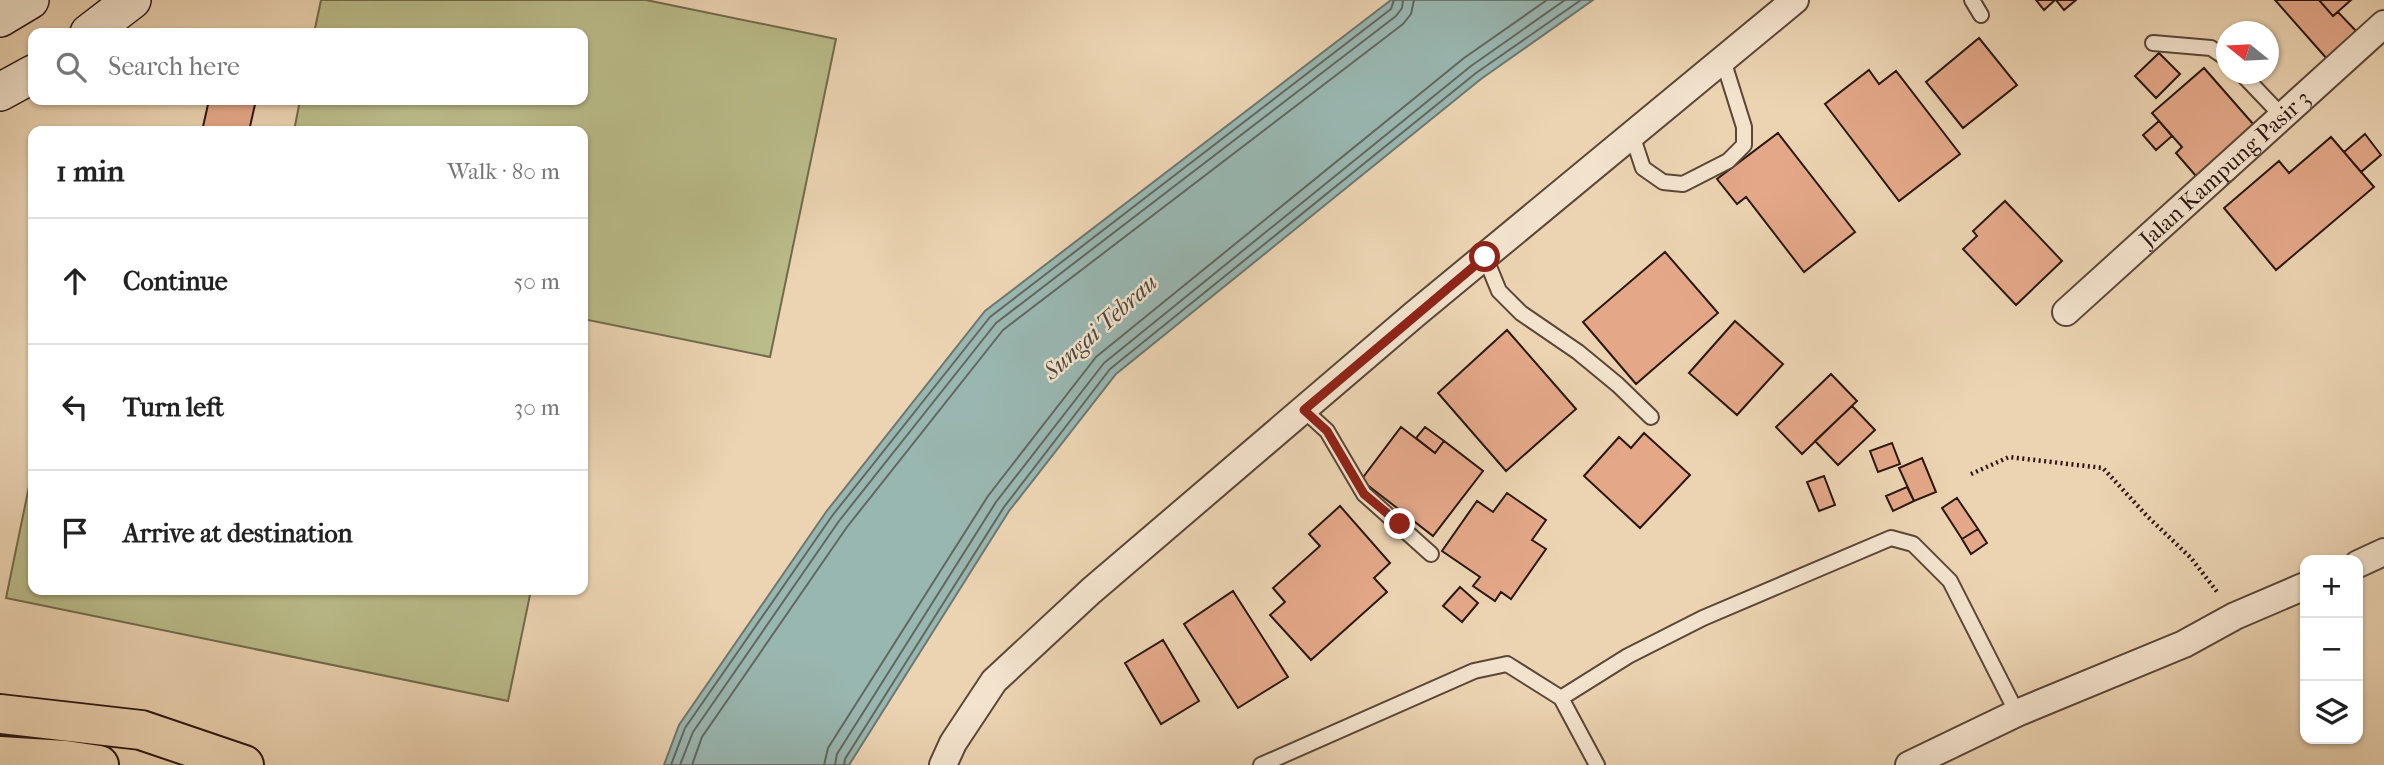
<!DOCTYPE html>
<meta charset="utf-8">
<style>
:root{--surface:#fff;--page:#f6f6f6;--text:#222;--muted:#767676;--line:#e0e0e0}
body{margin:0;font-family:"IM FELL French Canon",serif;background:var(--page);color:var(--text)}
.controls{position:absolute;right:21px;bottom:21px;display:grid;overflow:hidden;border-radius:14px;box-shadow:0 2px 5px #0004}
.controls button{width:63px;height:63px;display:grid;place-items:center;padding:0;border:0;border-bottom:2px solid var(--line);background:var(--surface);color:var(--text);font:35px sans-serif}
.compass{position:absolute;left:2216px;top:21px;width:63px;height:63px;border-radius:50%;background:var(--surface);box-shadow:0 2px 5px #0004;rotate:288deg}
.stop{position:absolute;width:21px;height:21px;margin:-16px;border:5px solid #8f2418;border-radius:50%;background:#fff}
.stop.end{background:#8f2418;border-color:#fff;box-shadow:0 2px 7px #0008}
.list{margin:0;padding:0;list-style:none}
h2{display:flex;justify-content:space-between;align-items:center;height:91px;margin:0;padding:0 28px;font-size:30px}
h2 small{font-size:23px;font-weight:400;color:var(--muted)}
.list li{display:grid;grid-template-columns:46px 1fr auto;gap:21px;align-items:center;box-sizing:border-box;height:126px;padding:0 28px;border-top:2px solid var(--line)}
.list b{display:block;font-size:26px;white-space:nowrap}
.list em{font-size:23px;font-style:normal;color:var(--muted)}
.icon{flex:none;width:38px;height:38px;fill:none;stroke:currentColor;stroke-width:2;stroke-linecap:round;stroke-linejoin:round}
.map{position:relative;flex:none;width:2384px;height:765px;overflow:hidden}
.search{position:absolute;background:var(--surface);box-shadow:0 2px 5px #0004;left:28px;top:28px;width:560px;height:77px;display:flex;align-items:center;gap:18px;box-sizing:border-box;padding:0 24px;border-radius:14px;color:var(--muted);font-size:26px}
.panel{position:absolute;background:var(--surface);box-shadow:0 2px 5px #0004;left:28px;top:126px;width:560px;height:469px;border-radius:14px}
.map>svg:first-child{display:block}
.green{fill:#babc8a;stroke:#726a4d;stroke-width:2}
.water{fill:#99b7b1;stroke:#6d7771;stroke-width:2}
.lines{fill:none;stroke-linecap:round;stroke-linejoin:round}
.shore{stroke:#626760;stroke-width:2}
.building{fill:#e4a889;stroke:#2b1710;stroke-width:2}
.service-casing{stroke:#5b4638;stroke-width:18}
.minor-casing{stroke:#5b4638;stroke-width:30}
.secondary-casing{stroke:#2b1710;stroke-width:40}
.primary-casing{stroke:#2b1710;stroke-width:42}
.path{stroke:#2b1710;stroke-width:4.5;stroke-dasharray:2 3.5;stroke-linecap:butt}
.service{stroke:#f3e3cd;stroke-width:14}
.minor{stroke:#f3e3cd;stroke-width:26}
.secondary{stroke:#f3e3cd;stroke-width:37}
.primary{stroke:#ecd4b2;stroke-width:38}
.route{stroke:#8f2418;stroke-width:9}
.labels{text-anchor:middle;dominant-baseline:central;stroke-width:5;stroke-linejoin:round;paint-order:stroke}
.street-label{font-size:23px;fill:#2b1710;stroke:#f3e3cd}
.water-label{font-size:24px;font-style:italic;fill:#4c4740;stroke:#f3e3cd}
</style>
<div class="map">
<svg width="2384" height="765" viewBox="0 0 2384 765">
<rect width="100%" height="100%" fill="#ecd4b2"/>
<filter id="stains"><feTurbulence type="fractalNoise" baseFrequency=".00286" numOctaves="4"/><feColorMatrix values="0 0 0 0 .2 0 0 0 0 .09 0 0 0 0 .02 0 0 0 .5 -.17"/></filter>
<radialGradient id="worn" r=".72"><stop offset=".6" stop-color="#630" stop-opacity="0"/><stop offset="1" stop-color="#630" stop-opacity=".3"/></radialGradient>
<path class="green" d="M321 0H646L836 39 770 357 583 319V131H294L300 100H583V33H314Z
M33 467V590H531L508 701 6 598Z"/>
<path class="water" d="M1391 0H1593L1481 79 1116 374 1009 511 849 765H664L679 725 826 512 985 311Z"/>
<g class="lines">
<path class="shore" d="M671 765 685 728 832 516 990 317 1391 9 1394 0
M680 765 693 732 839 521 996 323 1396 16 1402 8 1403 0
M692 765 702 737 847 527 1003 330 1403 24 1411 14 1414 0
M824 765 828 748 988 496 1096 357 1464 58 1547 0
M835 765 837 754 996 502 1104 363 1471 66 1565 0
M844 765 845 759 1004 507 1110 369 1476 73 1581 0"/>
</g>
<path class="building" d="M2036 0H2055L2044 10Z
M2056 0H2076L2064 10Z
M2275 0H2319L2333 16 2338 12 2358 33 2328 60Z
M2319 0H2351L2333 16Z
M1979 38 2017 85 1963 128 1926 82Z
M2159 53 2180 74 2156 98 2135 76Z
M2204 68 2254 125 2196 176 2176 153 2182 147 2152 113Z
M1869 70 1879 84 1896 71 1960 154 1899 201 1825 104Z
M209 100H256L249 131H202Z
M2159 121 2172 136 2156 150 2143 135Z
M1778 133 1855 232 1804 272 1746 197 1737 204 1717 179Z
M2365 134 2381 155 2361 172 2344 152Z
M2331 137 2374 187 2276 270 2224 208 2279 161 2289 173Z
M2005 201 2062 261 2016 305 1963 249 1977 236 1973 231Z
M1665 252 1718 313 1636 384 1583 322Z
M1735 321 1783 364 1737 415 1689 373Z
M1507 330 1576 409 1506 471 1438 393Z
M1831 374 1857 401 1802 454 1776 427Z
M1852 406 1875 430 1838 465 1815 441Z
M1401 427 1435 453 1444 441 1483 471 1433 536 1361 480Z
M1425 427 1444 441 1435 453 1416 438Z
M1644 433 1690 475 1640 528 1584 476 1619 437 1631 448Z
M1892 443 1900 464 1878 472 1870 451Z
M1922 458 1936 492 1914 501 1899 468Z
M1824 476 1835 505 1819 511 1807 482Z
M1907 487 1914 501 1893 511 1886 496Z
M1507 493 1546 520 1532 540 1546 549 1511 599 1501 592 1495 601 1473 586 1480 577 1442 551 1477 501 1493 512Z
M1957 498 1978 529 1962 539 1942 508Z
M1340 506 1390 563 1374 578 1387 592 1311 660 1270 615 1285 602 1273 588 1320 546 1309 534Z
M1978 529 1987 543 1971 554 1962 539Z
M1460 587 1478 603 1462 622 1443 606Z
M1233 591 1288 677 1238 708 1184 624Z
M1163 640 1199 701 1161 724 1125 663Z"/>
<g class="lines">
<g class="service-casing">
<path id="service" d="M1972 0 1981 15
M2153 43 2211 48 2226 58
M2242 74 2283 117
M1632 135 1643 168 1663 182 1683 184 1728 161 1744 145V127L1723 60
M1485 257 1499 291 1521 313 1578 352 1618 385 1651 417
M1304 410 1327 431 1364 494 1431 554
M1561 698 1628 656 1703 618 1891 538 1913 544 1950 581 2017 713
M1261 765 1474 671 1507 664 1561 698 1597 765"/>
</g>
<g class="minor-casing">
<g id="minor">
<path id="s1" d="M2066 312 2384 24"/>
<path d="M2358 564 2384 552"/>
<path d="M943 765 953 743 994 681 1091 591 1415 314 1795 0"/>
<path d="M1909 765 2017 713 2184 644 2235 616 2305 586"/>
</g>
</g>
<g class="secondary-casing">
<path id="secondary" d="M0 18 30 0
M89 33 132 0
M0 92 33 74"/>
</g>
<g class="primary-casing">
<path id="primary" d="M0 714 141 730 244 765
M0 756 65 760 99 765"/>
</g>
<path class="path" d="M1971 474 2009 457 2103 468 2147 516 2191 558 2218 593"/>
<use href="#service" class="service"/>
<use href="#minor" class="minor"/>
<use href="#secondary" class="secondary"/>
<use href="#primary" class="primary"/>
</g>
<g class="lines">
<path class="route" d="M1400 524 1364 494 1327 431 1304 410 1485 257"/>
</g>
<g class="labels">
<g class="street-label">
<text stroke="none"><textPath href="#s1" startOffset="214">Jalan Kampung Pasir 3</textPath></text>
</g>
<g class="water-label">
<text transform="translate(1100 327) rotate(-42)">Sungai Tebrau</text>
</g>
</g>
<rect width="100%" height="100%" filter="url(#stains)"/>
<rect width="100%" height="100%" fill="url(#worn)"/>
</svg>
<div class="controls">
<button>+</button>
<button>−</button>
<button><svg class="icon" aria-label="layers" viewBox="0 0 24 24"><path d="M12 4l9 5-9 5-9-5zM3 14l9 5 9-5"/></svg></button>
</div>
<svg class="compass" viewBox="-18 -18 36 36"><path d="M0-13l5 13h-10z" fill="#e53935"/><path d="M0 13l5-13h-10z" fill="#767676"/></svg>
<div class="stop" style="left:1485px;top:257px"></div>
<div class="stop end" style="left:1400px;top:524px"></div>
<div class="search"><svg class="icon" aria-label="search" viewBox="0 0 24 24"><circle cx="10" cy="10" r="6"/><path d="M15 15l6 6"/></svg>Search here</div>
<section class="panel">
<h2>1 min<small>Walk · 80 m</small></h2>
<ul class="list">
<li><svg class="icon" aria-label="ahead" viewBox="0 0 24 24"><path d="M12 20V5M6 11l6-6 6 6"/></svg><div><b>Continue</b></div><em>50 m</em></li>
<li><svg class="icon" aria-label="left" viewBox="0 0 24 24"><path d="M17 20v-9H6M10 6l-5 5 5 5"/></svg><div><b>Turn left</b></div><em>30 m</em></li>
<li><svg class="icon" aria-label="arrive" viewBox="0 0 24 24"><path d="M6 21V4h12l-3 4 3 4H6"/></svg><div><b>Arrive at destination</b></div></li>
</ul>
</section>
</div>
